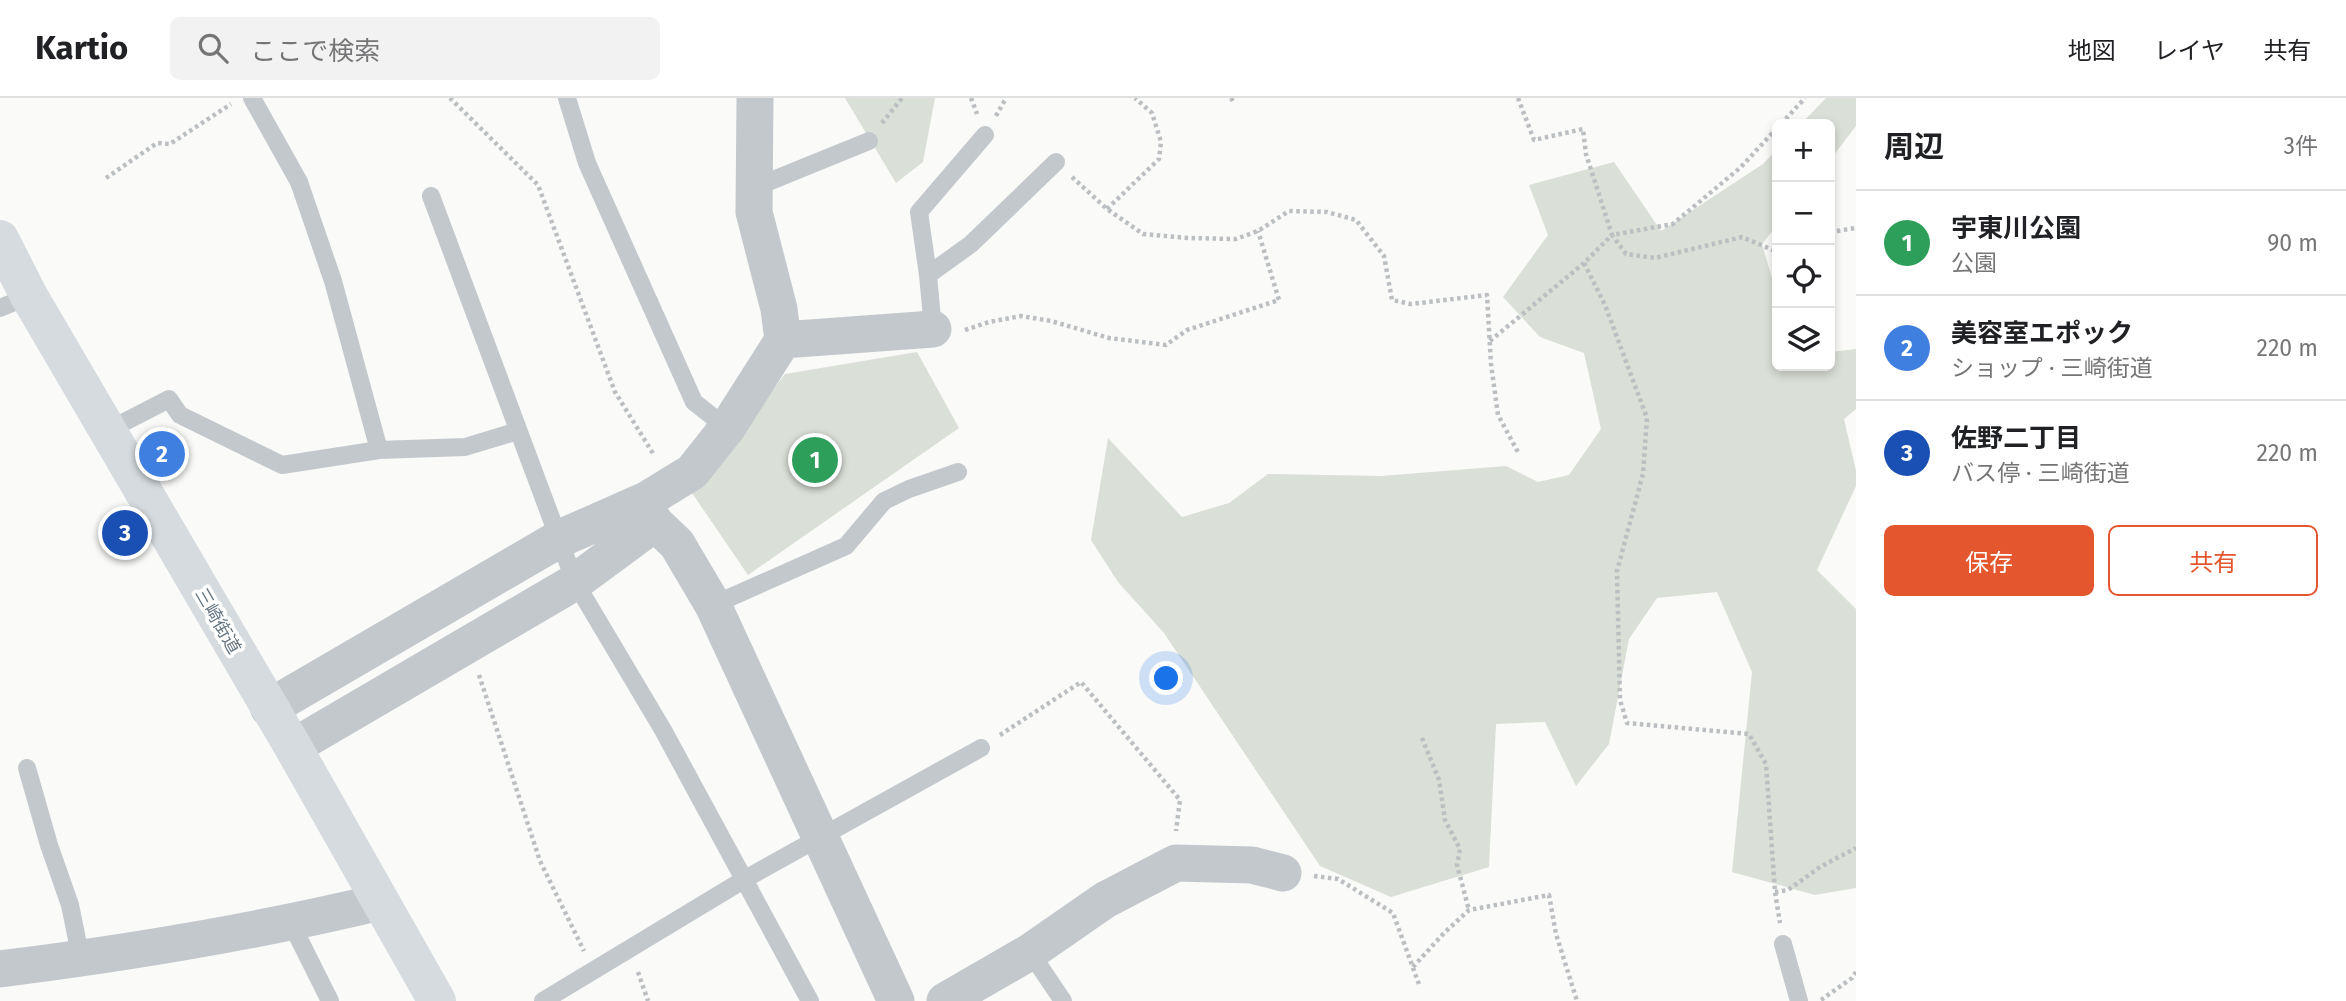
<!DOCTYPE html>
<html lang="ja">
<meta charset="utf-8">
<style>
:root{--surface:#fff;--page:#f2f2f2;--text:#202124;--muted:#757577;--line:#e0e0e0;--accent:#e4572e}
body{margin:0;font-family:"Fira Sans","Noto Sans JP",sans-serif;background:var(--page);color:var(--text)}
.controls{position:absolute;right:21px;top:21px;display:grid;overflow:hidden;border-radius:10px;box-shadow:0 4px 10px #0003}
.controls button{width:63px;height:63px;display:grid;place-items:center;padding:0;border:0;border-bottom:2px solid var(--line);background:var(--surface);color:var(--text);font:35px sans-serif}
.you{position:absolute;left:1167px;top:581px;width:24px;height:24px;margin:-18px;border:5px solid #fff;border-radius:50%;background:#1a73e8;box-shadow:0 0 0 10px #1a73e833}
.badge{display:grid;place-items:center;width:46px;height:46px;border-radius:50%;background:var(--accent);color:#fff;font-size:23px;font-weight:700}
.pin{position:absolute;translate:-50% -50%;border:4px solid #fff;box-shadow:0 2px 7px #0006}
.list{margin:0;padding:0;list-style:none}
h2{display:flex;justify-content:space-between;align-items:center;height:91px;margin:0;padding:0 28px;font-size:30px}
h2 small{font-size:23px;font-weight:400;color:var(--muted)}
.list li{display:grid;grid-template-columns:46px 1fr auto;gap:21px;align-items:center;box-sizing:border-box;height:105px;padding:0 28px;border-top:2px solid var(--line)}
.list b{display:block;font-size:26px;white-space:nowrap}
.list p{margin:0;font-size:23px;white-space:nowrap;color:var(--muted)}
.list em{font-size:23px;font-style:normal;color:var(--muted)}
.actions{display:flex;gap:14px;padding:21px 28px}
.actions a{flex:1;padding:16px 0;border:2px solid var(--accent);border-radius:10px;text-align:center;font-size:24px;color:var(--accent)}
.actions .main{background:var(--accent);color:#fff}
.icon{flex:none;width:38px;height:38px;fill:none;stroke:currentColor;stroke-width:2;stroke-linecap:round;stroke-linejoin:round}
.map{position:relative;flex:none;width:1856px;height:903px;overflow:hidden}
header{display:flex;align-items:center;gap:42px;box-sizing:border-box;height:98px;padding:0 35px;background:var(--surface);border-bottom:2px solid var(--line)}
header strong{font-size:33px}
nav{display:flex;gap:38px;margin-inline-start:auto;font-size:24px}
.search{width:490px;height:63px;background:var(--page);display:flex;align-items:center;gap:18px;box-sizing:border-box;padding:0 24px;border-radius:10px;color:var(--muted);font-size:26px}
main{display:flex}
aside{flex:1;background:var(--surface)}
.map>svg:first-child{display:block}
.green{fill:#dadfd7}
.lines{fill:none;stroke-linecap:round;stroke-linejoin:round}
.path{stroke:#bbbfc2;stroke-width:4.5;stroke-dasharray:3.5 3.5;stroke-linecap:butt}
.service{stroke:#c3c8cc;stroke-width:18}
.minor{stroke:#c3c8cc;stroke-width:37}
.tertiary{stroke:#c3c8cc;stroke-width:38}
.primary{stroke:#d6dbdf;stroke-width:38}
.labels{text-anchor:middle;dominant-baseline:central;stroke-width:7;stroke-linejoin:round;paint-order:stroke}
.street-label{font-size:18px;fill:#657683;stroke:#fff}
</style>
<header>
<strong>Kartio</strong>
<div class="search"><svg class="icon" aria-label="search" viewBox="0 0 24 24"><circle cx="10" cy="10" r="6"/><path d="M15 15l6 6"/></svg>ここで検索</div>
<nav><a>地図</a><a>レイヤ</a><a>共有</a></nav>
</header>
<main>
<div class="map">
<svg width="1856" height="903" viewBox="0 0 1856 903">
<rect width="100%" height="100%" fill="#fafaf8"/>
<path class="green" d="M845 0H935L923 64 896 85Z
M1826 0H1856V28L1830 62V26H1801Z
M1777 51V127L1762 146 1777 197V268H1830V254L1856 251V311L1844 321 1856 373V388L1817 472 1856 511V790L1815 797 1732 774 1752 574 1717 494 1657 500 1629 541 1609 646 1576 688 1545 624 1496 626 1489 769 1391 799 1320 768 1164 535 1118 484 1091 442 1108 340 1182 419 1229 405 1268 376 1381 378 1506 368 1538 384 1569 377 1601 331 1584 255 1540 239 1503 199 1548 137 1529 87 1614 64 1661 133 1763 66Z
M917 254 959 330 748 477 692 395 785 276Z"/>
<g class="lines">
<path class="path" d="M450 0 538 87 615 294 654 357
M971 0 977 16
M1231 0 1234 5
M1518 0 1534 42 1583 31 1586 56 1612 137 1584 165 1605 207 1647 320 1643 376 1617 473 1620 602 1627 625 1749 636 1766 666 1775 794 1780 825
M996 18 1006 0
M882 25 902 0
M1781 26 1805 0
M1777 30 1741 69 1673 126 1612 137 1626 156 1655 160 1742 139 1773 152 1777 150
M1072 79 1107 111 1143 136 1188 140 1236 141 1258 133 1289 113 1327 114 1356 122 1384 158 1392 202 1411 206 1487 197 1491 266 1498 317 1519 356
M106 80 157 45 170 46 231 6
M1107 111 1159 61 1161 44 1152 15 1135 0
M1830 134 1856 130
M965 232 989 224 1021 218 1051 223 1109 240 1166 247 1187 232 1279 202 1258 133
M1490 243 1584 165
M479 577 540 763 584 853
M1000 637 1081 584 1180 702 1176 733
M1422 640 1439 682 1445 722 1460 751 1457 767 1469 812
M1314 778 1338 781 1393 815 1420 889
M1775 794 1788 792 1820 769 1856 750
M1413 869 1444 835 1469 812 1549 797 1556 836 1577 903
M638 874 648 903
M1821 902 1852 880 1856 874"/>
<path class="service" d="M252 0 299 84 333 183 379 352
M567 0 587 65 694 304 727 330
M756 89 869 43
M431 98 575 484 663 632 810 903
M928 177 971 146 1056 64
M0 210 29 198
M933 231 928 177 919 114 985 37
M107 333 169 301 180 317 282 367 379 352 465 349 518 333
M713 507 846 448 884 403 909 391 958 374
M27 670 49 747 70 807 81 861
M291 825 330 903
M1783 846 1799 903
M1030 854 1063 903
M543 903 745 781 981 650"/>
<path class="minor" d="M755 0 754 114 779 211 783 242 727 330 692 374 643 404 655 425 677 446 713 507 896 903
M783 242 933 231
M293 649 575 484 655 425
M0 871C128 855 255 834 380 804
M945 903 1030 854 1105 802 1176 765 1252 767 1283 775"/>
<path class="tertiary" d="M269 610 559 441 643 404"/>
<path class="primary" d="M0 141 29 198 293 649 437 903"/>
</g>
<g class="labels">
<g class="street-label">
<text transform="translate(218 523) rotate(60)">三崎街道</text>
</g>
</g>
</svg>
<div class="controls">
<button>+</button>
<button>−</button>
<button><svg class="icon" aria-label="locate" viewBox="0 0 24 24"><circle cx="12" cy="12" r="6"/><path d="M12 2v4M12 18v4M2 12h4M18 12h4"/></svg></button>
<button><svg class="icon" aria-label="layers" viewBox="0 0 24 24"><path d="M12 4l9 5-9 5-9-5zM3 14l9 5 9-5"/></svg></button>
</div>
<div class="you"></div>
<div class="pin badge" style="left:815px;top:362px;background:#2e9e5b">1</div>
<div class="pin badge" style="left:162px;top:356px;background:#3f7fe0">2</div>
<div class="pin badge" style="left:125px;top:435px;background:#1a4fb4">3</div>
</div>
<aside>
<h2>周辺<small>3件</small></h2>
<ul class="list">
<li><span class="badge" style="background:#2e9e5b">1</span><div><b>宇東川公園</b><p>公園</p></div><em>90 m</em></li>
<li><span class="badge" style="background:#3f7fe0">2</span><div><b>美容室エポック</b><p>ショップ · 三崎街道</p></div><em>220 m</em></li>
<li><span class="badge" style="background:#1a4fb4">3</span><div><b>佐野二丁目</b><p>バス停 · 三崎街道</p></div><em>220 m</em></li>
</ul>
<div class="actions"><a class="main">保存</a><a>共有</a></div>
</aside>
</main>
